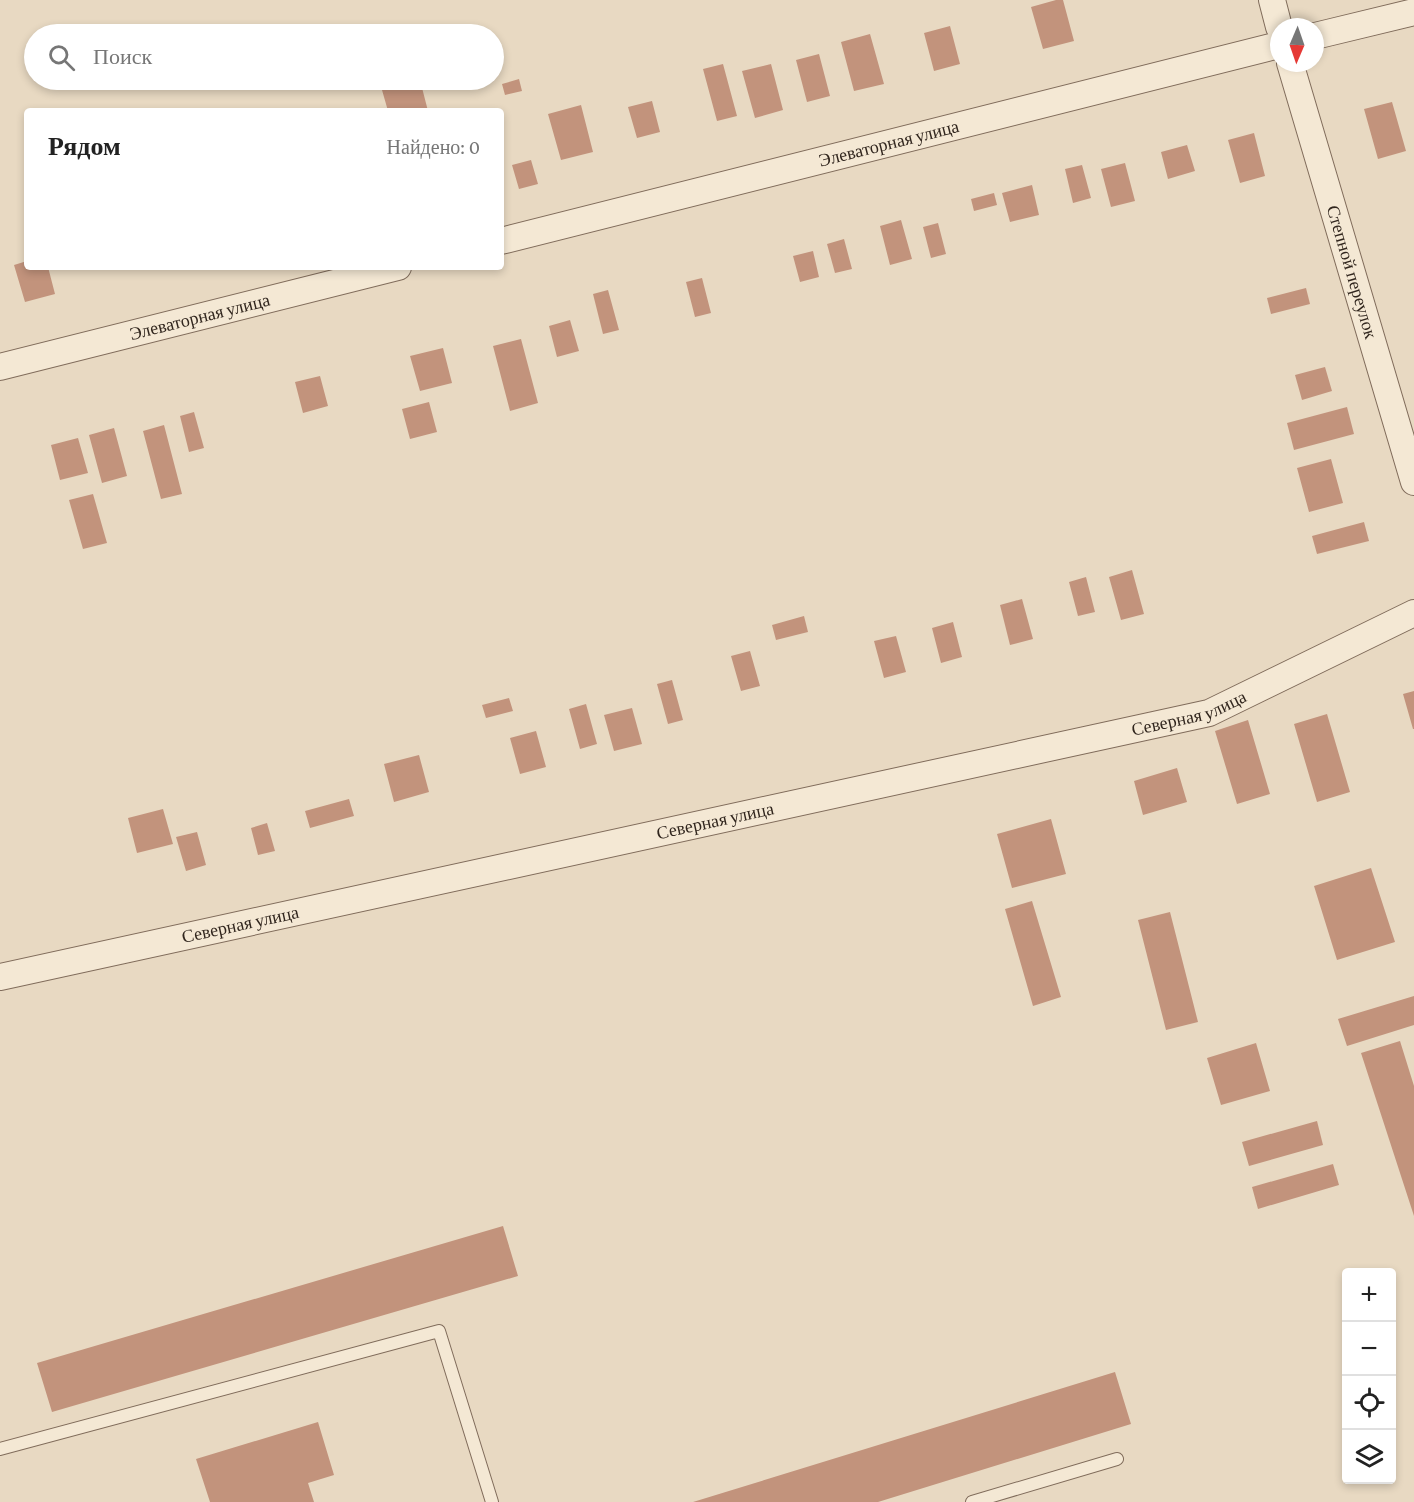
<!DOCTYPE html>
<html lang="ru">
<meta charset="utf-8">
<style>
:root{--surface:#fff;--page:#f6f6f6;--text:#222;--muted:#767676;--line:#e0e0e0}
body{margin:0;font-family:"Crimson Pro",serif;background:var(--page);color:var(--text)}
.controls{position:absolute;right:18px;bottom:18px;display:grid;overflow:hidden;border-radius:6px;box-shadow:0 3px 9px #0003}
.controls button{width:54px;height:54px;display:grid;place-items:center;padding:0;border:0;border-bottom:2px solid var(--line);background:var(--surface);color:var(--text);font:30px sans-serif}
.compass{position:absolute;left:1270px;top:18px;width:54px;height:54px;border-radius:50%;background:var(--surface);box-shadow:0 3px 9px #0003;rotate:182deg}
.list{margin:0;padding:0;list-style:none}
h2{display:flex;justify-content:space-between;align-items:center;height:78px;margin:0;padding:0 24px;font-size:26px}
h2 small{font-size:20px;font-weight:400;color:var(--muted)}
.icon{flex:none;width:33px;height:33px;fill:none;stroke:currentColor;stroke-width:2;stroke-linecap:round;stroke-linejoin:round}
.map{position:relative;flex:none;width:1414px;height:1502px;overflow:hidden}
.search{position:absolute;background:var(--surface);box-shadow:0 3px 9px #0003;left:24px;top:24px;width:480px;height:66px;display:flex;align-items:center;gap:15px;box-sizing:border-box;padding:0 21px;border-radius:33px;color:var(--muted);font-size:22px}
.panel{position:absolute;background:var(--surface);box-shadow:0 3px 9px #0003;left:24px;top:108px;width:480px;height:162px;border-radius:6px}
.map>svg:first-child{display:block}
.building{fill:#c2937c}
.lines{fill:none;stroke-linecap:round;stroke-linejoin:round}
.service-casing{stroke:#806c5b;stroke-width:14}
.minor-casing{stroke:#806c5b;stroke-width:28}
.service{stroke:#f4e8d4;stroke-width:12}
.minor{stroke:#f4e8d4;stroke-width:26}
.labels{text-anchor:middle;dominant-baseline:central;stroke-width:4.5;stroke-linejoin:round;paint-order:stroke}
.street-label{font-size:18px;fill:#31261e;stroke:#f0e4d1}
</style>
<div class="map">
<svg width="1414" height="1502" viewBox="0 0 1414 1502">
<rect width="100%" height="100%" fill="#e8d9c2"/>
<path class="building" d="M1056 0H1063L1074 41 1043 49 1031 7Z
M950 26 960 64 934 71 924 33Z
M870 34 884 84 854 91 841 42Z
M819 54 830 96 807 102 796 60Z
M723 64 737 116 717 121 703 69Z
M771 64 783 110 755 118 742 71Z
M519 79 522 91 505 95 502 84Z
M392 80H420L428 111H388L380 83Z
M652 101 660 132 637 138 628 107Z
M1392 102 1406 151 1378 159 1364 109Z
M581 105 593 152 561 160 548 114Z
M1254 133 1265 176 1240 183 1228 140Z
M1187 145 1195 171 1168 179 1161 152Z
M531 160 538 184 519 189 512 165Z
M1125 163 1135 201 1111 207 1101 169Z
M1082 165 1091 198 1073 203 1065 169Z
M1032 185 1039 215 1010 222 1002 193Z
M994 193 997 205 974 211 971 199Z
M901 220 912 259 890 265 880 226Z
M938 223 946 254 931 258 923 227Z
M844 239 852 269 835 273 827 244Z
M813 251 819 277 800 282 793 256Z
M27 261V267H48L55 294 25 302 14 265Z
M702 278 711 313 695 317 686 282Z
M1306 288 1310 304 1271 314 1267 298Z
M608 290 619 330 603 334 593 294Z
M570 320 579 351 557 357 549 326Z
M521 339 538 403 510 411 493 346Z
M443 348 452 383 420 391 410 356Z
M1325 367 1332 391 1302 400 1295 375Z
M320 376 328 406 303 413 295 382Z
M429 402 437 432 410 439 402 409Z
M1347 407 1354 434 1294 450 1287 423Z
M194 412 204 448 189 452 180 416Z
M164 425 182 494 161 499 143 431Z
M114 428 127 476 102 483 89 435Z
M78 438 88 473 60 480 51 445Z
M1331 459 1343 503 1309 512 1297 468Z
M93 494 107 543 83 549 69 500Z
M1364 522 1369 541 1317 554 1312 536Z
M1132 570 1144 614 1121 620 1109 577Z
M1086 577 1095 612 1078 616 1069 582Z
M1022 599 1033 639 1010 645 1000 605Z
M804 616 808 632 776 640 772 625Z
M953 622 962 657 941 663 932 628Z
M896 636 906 672 884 678 874 641Z
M750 651 760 686 741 691 731 656Z
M672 680 683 720 668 724 657 684Z
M1414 691V729H1413L1403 694Z
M509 698 513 711 486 718 482 705Z
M586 704 597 744 580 749 569 709Z
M632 708 642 744 614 751 604 715Z
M1327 714 1350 792 1317 802 1294 724Z
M1248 720 1270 794 1237 804 1215 731Z
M536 731 546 767 520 774 510 738Z
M419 755 429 792 394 802 384 764Z
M1177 768 1187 802 1143 815 1134 781Z
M349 799 354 816 310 828 305 811Z
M163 809 173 844 137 853 128 818Z
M1051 819 1066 874 1012 888 997 834Z
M267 823 275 851 258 855 251 828Z
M197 832 206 865 186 871 176 837Z
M1371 868 1395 942 1337 960 1314 886Z
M1032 901 1061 997 1033 1006 1005 909Z
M1170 912 1198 1022 1166 1030 1138 920Z
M1414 996V1025L1347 1046 1338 1019Z
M1400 1041 1414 1086V1216L1361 1053Z
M1256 1043 1270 1091 1221 1105 1207 1058Z
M1317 1121 1323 1145 1249 1166 1242 1142Z
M1333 1164 1339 1185 1258 1209 1252 1187Z
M503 1226 518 1276 52 1412 37 1363Z
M1115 1372 1131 1424 878 1502H693Z
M318 1422 334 1475 308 1483 314 1502H210L196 1459Z"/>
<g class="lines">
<g class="service-casing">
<path id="service" d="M0 1449 439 1331 492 1502
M972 1502 1117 1459"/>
</g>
<g class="minor-casing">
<g id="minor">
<path d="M1272 0 1279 27"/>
<path d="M1315 36 1414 12"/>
<path id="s1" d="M1290 63 1414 482"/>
<path id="s2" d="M501 241 1279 45"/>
<path id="s3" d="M0 367 398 267"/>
<path id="s4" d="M0 977 1209 713 1414 613"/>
</g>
</g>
<use href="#service" class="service"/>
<use href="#minor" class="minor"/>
</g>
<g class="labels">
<g class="street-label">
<text stroke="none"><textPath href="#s2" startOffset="400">Элеваторная улица</textPath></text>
<text stroke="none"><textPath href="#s1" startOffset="218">Степной переулок</textPath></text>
<text stroke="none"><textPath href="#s3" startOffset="206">Элеваторная улица</textPath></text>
<text stroke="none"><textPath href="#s4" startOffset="1218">Северная улица</textPath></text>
<text stroke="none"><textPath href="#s4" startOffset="732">Северная улица</textPath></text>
<text stroke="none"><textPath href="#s4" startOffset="246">Северная улица</textPath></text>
</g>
</g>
</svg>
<div class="controls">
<button>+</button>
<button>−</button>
<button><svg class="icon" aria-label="locate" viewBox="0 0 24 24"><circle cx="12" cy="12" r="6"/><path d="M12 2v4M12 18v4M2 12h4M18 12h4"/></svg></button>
<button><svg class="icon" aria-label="layers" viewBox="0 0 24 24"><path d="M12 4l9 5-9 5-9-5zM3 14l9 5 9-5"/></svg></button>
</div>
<svg class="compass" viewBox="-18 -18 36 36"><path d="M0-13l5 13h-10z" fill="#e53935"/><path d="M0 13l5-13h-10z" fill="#767676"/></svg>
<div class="search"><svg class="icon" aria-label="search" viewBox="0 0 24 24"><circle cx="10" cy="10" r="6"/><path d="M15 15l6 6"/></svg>Поиск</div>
<section class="panel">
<h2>Рядом<small>Найдено: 0</small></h2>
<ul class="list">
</ul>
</section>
</div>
